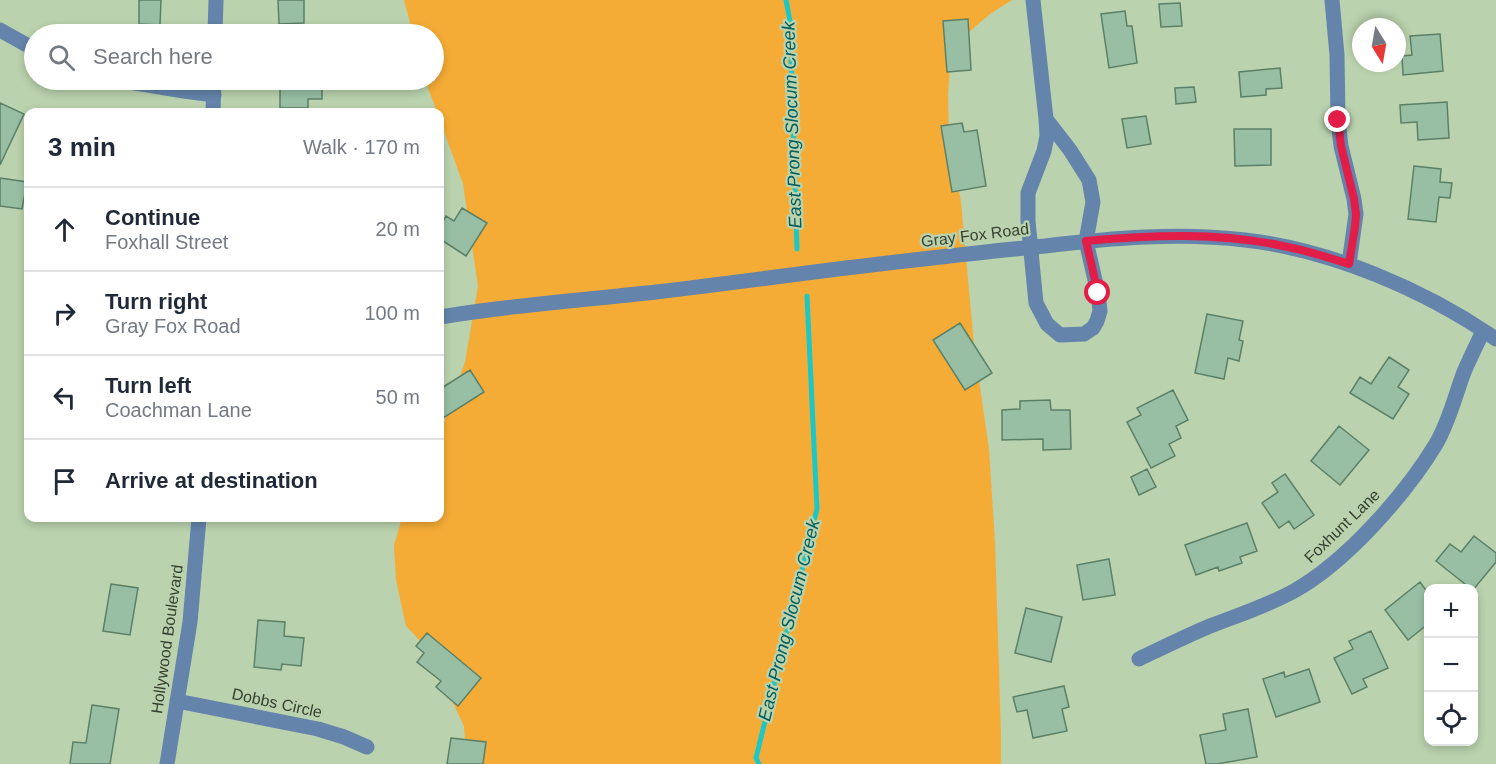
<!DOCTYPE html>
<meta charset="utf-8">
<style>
:root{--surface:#fff;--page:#f6f6f7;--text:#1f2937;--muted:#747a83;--line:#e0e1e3}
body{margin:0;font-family:Arial,sans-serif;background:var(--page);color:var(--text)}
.controls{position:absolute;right:18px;bottom:18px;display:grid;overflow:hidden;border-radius:12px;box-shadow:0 3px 9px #0003}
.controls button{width:54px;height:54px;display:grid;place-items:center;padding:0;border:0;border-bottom:2px solid var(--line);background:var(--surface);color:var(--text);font:30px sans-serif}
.compass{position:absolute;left:1352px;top:18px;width:54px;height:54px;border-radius:50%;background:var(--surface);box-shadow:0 3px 9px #0003;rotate:169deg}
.stop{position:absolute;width:18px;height:18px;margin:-14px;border:4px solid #e11d48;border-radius:50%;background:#fff}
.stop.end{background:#e11d48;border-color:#fff;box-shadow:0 2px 6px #0008}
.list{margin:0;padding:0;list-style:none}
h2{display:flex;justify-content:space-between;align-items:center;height:78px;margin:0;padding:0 24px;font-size:26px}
h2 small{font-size:20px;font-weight:400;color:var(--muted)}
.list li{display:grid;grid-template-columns:39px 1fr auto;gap:18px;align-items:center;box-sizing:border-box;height:84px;padding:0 24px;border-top:2px solid var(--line)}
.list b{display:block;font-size:22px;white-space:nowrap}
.list p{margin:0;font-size:20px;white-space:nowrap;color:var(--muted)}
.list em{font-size:20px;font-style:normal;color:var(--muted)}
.icon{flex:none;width:33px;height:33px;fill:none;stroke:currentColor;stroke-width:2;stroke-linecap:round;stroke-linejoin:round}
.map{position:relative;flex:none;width:1496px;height:764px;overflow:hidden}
.search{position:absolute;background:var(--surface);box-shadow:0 3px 9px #0003;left:24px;top:24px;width:420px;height:66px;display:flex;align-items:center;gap:15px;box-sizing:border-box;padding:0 21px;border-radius:33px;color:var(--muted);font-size:22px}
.panel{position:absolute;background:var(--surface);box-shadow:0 3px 9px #0003;left:24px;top:108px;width:420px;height:414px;border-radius:12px}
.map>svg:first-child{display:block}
.green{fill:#f5ac36}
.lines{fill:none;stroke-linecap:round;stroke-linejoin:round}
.stream{stroke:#1bc8c7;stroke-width:5}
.building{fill:#98bfa4;stroke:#5b8067;stroke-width:1.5}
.minor{stroke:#6484ab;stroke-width:15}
.route{stroke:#e11d48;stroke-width:8}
.labels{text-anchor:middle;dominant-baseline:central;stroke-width:4.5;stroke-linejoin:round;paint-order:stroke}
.street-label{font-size:16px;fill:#364031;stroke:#bad2ad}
.water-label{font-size:18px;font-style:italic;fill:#005d5d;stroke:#bad2ad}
</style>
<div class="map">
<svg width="1496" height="764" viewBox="0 0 1496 764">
<rect width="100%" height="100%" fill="#bad2ad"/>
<path class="green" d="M404 0H1012L990 14 963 37 950 65 948 96 949 141 961 202 974 345 989 449 995 542 1001 735V764H465L466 755 464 726 426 647 406 626 396 580 394 545 402 518H440V434L465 362 478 286 463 184 440 120V112H437L425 80H434V34H413Z"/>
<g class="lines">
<path class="stream" d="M786 0 790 21 797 249
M759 764 756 758 817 509 807 296"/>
</g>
<path class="building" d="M139 0H161L160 25 139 24Z
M278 0H304V23L279 24Z
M1180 3 1182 26 1161 27 1159 4Z
M1125 11 1127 26H1132L1137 63 1109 68 1101 14Z
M968 19 971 70 947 72 943 21Z
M1440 34 1443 71 1403 75 1402 56 1412 55 1410 36Z
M1280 68 1282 88 1266 89V95L1241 97 1239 72Z
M280 80H322V99H308V108H280Z
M1194 87 1196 102 1176 104 1175 88Z
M1447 102 1449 138 1418 140 1417 122 1401 123 1400 105Z
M0 103 24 114 0 165Z
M1146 116 1151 144 1127 148 1122 119Z
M962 123 964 132 977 130 986 186 952 192 941 126Z
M1234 129H1271V165L1235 166Z
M1414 166 1441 169 1440 182 1452 183 1450 198 1439 197 1436 222 1408 219Z
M0 178 27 182 22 209 0 206Z
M462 208 487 223 466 256 440 239V227L446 216 454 221Z
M1207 314 1243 321 1239 340 1243 341 1239 361 1228 358 1224 379 1195 373Z
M960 323 992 373 965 390 933 340Z
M1389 357 1409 370 1398 387 1409 394 1393 419 1350 393 1360 377 1371 384Z
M470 370 484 392 440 420V389Z
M1173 390 1188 420 1176 426 1181 438 1169 444 1175 456 1151 468 1127 422 1141 415 1137 408Z
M1050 400 1051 410H1070L1071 449 1043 450V439L1002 440V410L1020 409V401Z
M1339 426 1369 450 1340 485 1311 461Z
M1147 469 1156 487 1139 495 1131 477Z
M1285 474 1314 515 1294 529 1289 521 1279 528 1262 503 1278 492 1272 483Z
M1247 523 1257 551 1240 557 1242 563 1219 571 1218 567 1196 575 1185 545Z
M1474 536 1496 553V562L1473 590V588H1470L1436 561 1450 544 1461 552Z
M1109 559 1115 595 1083 600 1077 565Z
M1420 582 1428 593V624L1408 640 1385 610Z
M111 584 138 588 130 635 103 631Z
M1026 608 1062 617 1051 662 1015 653Z
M258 620 285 622 284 636 304 638 301 666 282 664 281 670 254 667Z
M1371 631 1388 668 1363 679 1367 687 1352 694 1334 658 1353 649 1349 641Z
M427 633 481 678 458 706 436 687 441 681 417 662 424 653 416 646Z
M1309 669 1320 702 1276 717 1263 679 1284 672 1285 677Z
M1064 686 1069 707 1062 709 1067 731 1033 738 1027 710 1017 712 1013 697Z
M92 705 119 709 110 764H70L73 742 86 743Z
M1248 709 1257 757 1217 764H1206L1200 735 1226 730 1223 714Z
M451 738 486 742 483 764H447Z"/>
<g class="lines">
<path class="minor" d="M1033 0 1046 119 1047 136 1044 151 1028 193V221L1036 303 1047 324 1060 335 1084 334 1093 328 1097 321 1100 311 1098 293 1086 241 1093 202 1089 180 1070 150 1046 119
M1332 0 1337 55 1338 120 1341 146 1354 199 1356 214 1349 264
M0 30 34 49
M215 34 216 0
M117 80 184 91 214 95
M213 112 214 80
M440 317C511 305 584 300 656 292 733 283 810 272 888 263 940 257 992 251 1045 246 1112 238 1178 232 1245 240 1332 250 1425 290 1496 339
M1139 659C1162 648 1186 636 1210 626 1238 615 1267 606 1294 591 1346 562 1405 495 1436 444 1449 422 1455 396 1464 372 1470 358 1477 344 1483 331
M177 701 318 729 344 737 367 747
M167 764 190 622 199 518"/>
</g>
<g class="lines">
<path class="route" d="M1098 293 1086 241C1152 235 1218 232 1283 246 1305 250 1327 257 1349 264L1355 227 1356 214 1354 199 1341 146 1338 120"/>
</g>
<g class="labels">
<g class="street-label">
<text transform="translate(975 235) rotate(-7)">Gray Fox Road</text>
<text transform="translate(1342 526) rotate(-44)">Foxhunt Lane</text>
<text transform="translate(167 639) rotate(-82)">Hollywood Boulevard</text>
<text transform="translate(277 703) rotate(12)">Dobbs Circle</text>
</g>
<g class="water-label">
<text transform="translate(792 125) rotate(-92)">East Prong Slocum Creek</text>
<text transform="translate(789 620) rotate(-76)">East Prong Slocum Creek</text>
</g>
</g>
</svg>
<div class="controls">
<button>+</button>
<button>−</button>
<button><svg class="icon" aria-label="locate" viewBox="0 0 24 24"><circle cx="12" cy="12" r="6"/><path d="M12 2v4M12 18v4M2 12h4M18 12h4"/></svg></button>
</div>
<svg class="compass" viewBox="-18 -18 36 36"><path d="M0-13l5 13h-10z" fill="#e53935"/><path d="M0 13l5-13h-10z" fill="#747a83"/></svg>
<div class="stop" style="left:1098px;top:293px"></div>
<div class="stop end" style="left:1338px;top:120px"></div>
<div class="search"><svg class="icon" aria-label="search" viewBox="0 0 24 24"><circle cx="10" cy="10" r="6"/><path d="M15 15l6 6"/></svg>Search here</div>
<section class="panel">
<h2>3 min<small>Walk · 170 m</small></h2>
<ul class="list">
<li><svg class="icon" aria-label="ahead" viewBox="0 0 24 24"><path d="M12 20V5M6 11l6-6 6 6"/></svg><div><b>Continue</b><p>Foxhall Street</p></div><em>20 m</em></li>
<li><svg class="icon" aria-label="right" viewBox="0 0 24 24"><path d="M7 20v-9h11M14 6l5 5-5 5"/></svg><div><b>Turn right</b><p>Gray Fox Road</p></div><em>100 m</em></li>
<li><svg class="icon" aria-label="left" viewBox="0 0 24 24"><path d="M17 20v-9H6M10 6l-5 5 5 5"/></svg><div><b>Turn left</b><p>Coachman Lane</p></div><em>50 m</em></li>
<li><svg class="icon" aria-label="arrive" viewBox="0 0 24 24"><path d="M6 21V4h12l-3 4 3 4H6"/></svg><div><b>Arrive at destination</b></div></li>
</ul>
</section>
</div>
